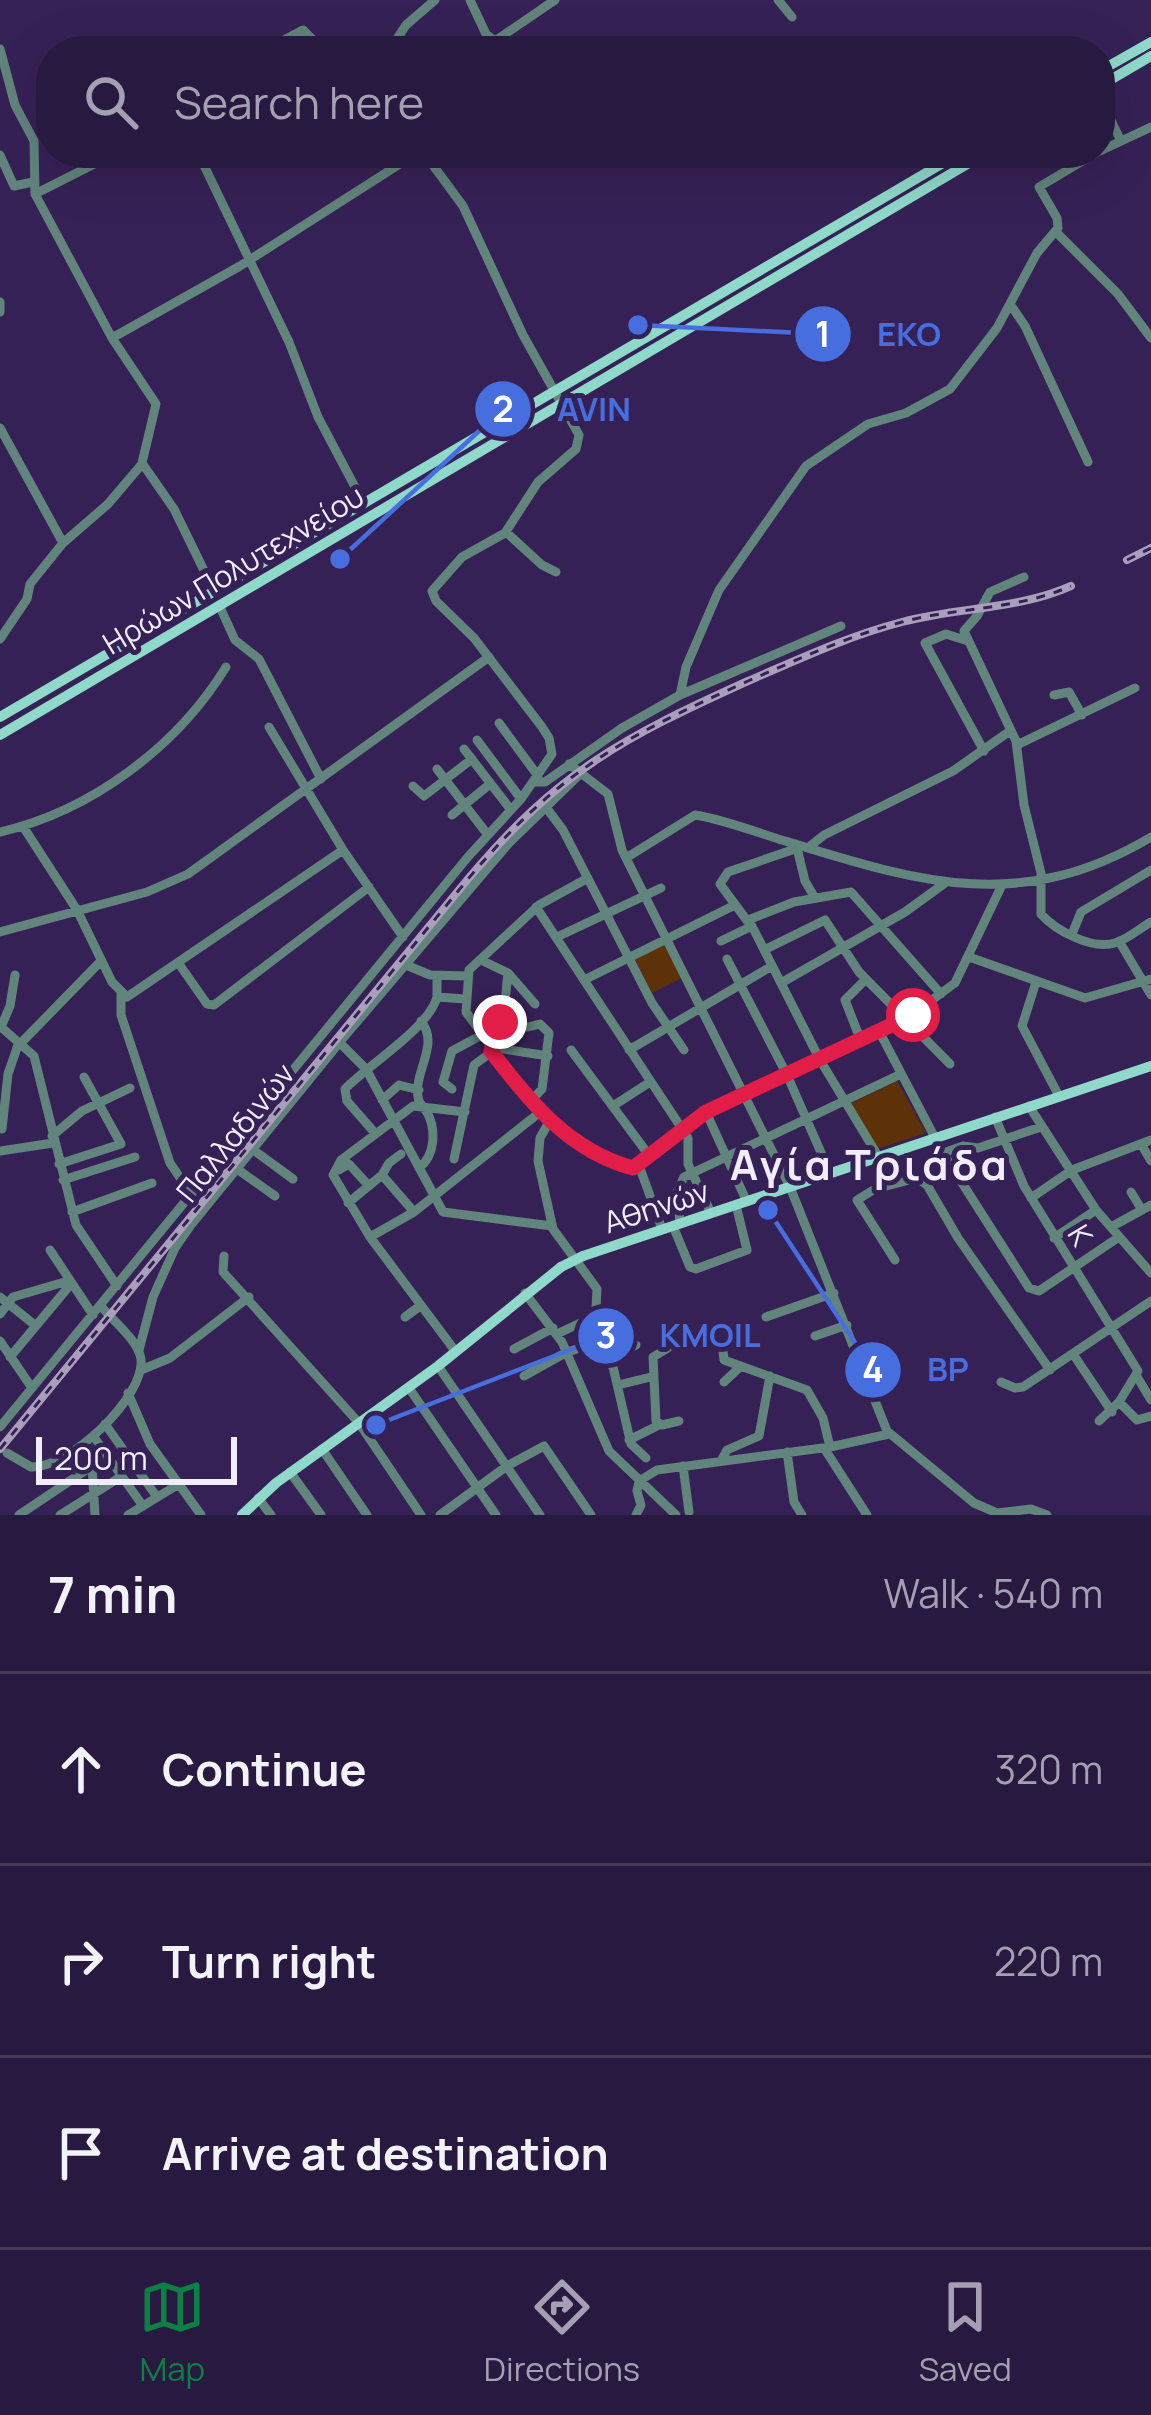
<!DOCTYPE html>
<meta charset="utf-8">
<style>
:root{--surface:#281940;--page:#302247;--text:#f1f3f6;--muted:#a5a0b1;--line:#443859;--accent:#0b8043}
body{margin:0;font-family:Manrope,sans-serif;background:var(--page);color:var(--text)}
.scale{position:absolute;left:36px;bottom:30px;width:201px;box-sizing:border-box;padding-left:12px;border:6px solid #f1edfa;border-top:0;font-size:33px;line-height:42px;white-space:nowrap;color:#f1edfa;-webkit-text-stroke:9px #362156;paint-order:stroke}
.stop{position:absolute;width:36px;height:36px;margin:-27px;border:9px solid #e11d48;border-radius:50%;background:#fff}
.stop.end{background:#e11d48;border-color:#fff;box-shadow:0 3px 12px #0008}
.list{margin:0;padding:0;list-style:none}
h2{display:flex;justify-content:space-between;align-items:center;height:156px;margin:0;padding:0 48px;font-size:51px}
h2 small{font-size:39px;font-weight:400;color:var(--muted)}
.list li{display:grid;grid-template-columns:78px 1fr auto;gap:36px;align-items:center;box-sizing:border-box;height:192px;padding:0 48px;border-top:3px solid var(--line)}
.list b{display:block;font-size:45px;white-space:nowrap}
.list em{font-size:39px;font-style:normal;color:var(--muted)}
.icon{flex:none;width:66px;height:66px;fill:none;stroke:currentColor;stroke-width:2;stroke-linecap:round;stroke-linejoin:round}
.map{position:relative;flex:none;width:1151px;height:1515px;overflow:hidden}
.search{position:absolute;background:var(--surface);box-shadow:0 12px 48px #0002;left:36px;right:36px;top:36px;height:132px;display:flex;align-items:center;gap:30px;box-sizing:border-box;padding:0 42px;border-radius:48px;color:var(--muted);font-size:45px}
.sheet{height:732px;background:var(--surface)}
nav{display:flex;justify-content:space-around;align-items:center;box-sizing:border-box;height:168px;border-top:3px solid var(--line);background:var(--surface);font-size:33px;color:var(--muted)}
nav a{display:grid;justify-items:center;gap:6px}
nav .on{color:var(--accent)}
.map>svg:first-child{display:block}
.green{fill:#5d3209}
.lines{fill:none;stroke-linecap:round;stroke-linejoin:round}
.minor{stroke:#61847c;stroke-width:9}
.major{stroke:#8ed9c9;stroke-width:10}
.rail-casing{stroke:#aa9fbb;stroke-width:8}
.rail{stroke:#362156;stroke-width:3;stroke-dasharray:9;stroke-linecap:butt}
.major-bridge{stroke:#8ed9c9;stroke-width:10}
.route{stroke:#e11d48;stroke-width:15}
.labels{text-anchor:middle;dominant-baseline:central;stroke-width:10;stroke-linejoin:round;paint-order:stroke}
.street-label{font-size:30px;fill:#f1edfa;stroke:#362156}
.district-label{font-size:42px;font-weight:bold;letter-spacing:3px;fill:#f1edfa;stroke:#362156}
.leader{fill:none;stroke:#476edf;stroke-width:4.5}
.callout-dot{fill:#476edf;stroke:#362156;stroke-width:4.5}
.mark-label{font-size:36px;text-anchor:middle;font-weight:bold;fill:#fff}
.callout-label{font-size:33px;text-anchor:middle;font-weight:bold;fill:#476edf;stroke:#362156;stroke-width:10;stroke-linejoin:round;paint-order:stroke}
</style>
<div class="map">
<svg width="1151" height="1515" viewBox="0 0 1151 1515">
<rect width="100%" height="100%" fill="#362156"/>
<path class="green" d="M665 944 682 978 652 993 635 959Z
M897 1081 926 1133 877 1149 850 1104Z"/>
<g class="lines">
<path class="minor" d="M470 0 486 34 495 41 555 0
M778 0 792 17
M0 49 15 105 34 141 35 194 112 338 156 404 142 463 174 509 214 591
M263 51 303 30 324 51
M389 51 406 25 435 0
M1100 98 1120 139
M1100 151 1151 127
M198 153 289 342 318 417 364 504
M0 155 14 186 33 182
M35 194 116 153
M1056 232 1118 294 1151 338
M0 302V312
M1010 304 1025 326 1088 462
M112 338 240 266 417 153
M0 428 63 543
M506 532 542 565 556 572
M1024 577 990 592 977 616 964 631 1016 741 1024 805 1041 873V914C1056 931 1092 950 1115 943 1128 939 1140 928 1151 922
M219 605 235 640 259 659 321 779
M0 639 27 599 30 584 63 543 108 504 142 464
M968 641 946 634 925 643 984 751
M680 695 686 667 719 590 806 466 868 424 906 413 950 389 997 328 1037 253 1058 228 1057 218 1039 187 1096 153
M1054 695 1069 692 1082 715
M499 723 538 776
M269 727 343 850 403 937
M477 740 521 799
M1017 745 1135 688
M464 749 511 810
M569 764 608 794 622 850 790 1187 887 1431 974 1503 997 1513 1031 1509 1047 1515
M437 769 488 835
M534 782H545L622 728 680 695 841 626
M413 786 424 796 472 759
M545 806 563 830 652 1003 684 1050
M452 815 490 784
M24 828 77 910 112 982 127 997 343 850
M0 832C91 811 177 747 226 667
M796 844 805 881 815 898
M809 847 824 835 953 771 1010 731
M795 849 728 872 720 884 754 930 820 1060 878 1156
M626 858 695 815C726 820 755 832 785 841 919 882 1020 915 1151 837
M588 878 539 905 469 970 466 1012 539 1113 609 1160 641 1171 662 1229
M536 907 688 1138V1164L711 1213
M748 920 794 902 851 892 941 994
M0 932 147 892 188 874 489 657
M1072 934 1081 912 1151 870
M557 937 661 888
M721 941 752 926
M1119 941 1151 995
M764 950 825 920 859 972 950 1064
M969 957 1085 998 1151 979
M727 959 787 1075 830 1173
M481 960 508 973 535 1004
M179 964 207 1004 214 1005 369 887
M406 965 430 975 468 976
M437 976V997L465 999
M584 980 735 905
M1036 982 1022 1026 1059 1096
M781 983 905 912 945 883
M121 994V1015L170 1163 191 1194
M503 1021 508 973
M0 1026 34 1056 76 1225 117 1286
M1 1027 10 1006 15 975
M880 1033 943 1153 1029 1288 1039 1291 1119 1237
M861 1041 845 1000 866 979
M339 1042 366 1069 443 1212 552 1226
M21 1043 101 961
M494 1049 497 1025 503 1021 528 1027 540 1024 549 1033 542 1089 530 1102
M571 1050 648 1154
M629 1050 772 966
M452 1089 443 1082 452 1051 480 1036
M382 1100 399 1085 419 1090
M613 1106 650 1082
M1029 1106 1096 1210 1151 1273
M706 1112 747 1202
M995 1117 1024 1186 1138 1371
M549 1122 540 1138 538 1161 553 1229 597 1289 594 1344 613 1367 631 1444 646 1458
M2 1129 8 1074 19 1042
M374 1132 347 1101 345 1089C368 1065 429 1028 437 997
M52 1136 82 1111 130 1088
M1141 1144 1151 1161
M252 1149 293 1179
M0 1151 53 1143
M943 1153 963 1146 978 1148 1041 1127
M454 1159 474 1065 497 1048 548 1056
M59 1164 121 1144 84 1077
M633 1167 706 1112 902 1022 955 983 1002 885
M419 1168C435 1156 436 1131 428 1114 424 1106 419 1106 418 1097 414 1070 440 1045 421 1021
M237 1169 275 1196
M339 1170 349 1164 369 1186
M382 1175 389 1163 401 1154
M63 1180 135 1157
M1131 1192 1142 1210
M1031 1198 1072 1170 1151 1140
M348 1203 382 1175 414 1212
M72 1212 152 1183
M680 1223 677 1192 684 1177 901 1074
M673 1226 690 1267 696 1269 747 1250 736 1205
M1111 1227 1151 1205
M370 1237 414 1212 539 1113
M1054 1238 1096 1210
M50 1250 93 1315
M224 1256 223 1272 359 1423 421 1515
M895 1260 857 1200 875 1189 917 1178 927 1185 958 1238 1050 1370
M525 1293 562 1342 609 1451 676 1515
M0 1297 36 1326
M0 1314 13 1297 68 1281
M405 1317 420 1306
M766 1317 834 1293
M557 1334 595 1316
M815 1336 847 1325
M0 1341 32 1388
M668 1348 653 1357 656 1421 662 1425 679 1421
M514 1349 553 1328
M139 1350 153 1297 175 1248 191 1225 344 1037 509 843 581 773
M723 1351 724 1360 807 1390 823 1418 830 1447
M456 1352 370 1237 333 1175 341 1160 413 1106 465 1112
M1073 1354 1112 1412
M10 1357 70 1285
M608 1359 636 1345
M438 1366 540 1515
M141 1370 170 1358 249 1297
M1136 1375 1151 1400
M524 1376 567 1352 594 1344
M724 1382 741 1366
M1001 1382 1015 1388 1023 1387 1151 1301
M618 1385 651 1377
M409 1388 496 1515
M128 1393 150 1444 201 1515
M1119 1402 1137 1420 1151 1416
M1099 1421 1119 1402 1138 1371
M105 1424 157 1497
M0 1427 467 858 521 799 552 754 549 738 542 727 474 638 436 601 432 591 462 557 505 533 538 482 576 449 579 435 523 335 463 206 424 153
M94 1437 143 1506
M629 1440 659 1425
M824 1448 867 1515
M322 1449 367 1515
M787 1452 794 1502 802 1515
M7 1453 31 1467C70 1468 145 1397 141 1359 138 1340 113 1321 101 1306
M721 1461 727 1450 759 1436 770 1376
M683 1466 689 1512
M290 1472 321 1515
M258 1498 271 1515
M19 1515 92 1466 95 1515
M60 1515 122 1476
M128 1515 179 1484
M440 1515 507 1466 544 1446 591 1515
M636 1515 641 1505 637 1491 639 1481 657 1470 830 1447 889 1434"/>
<path class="major" d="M1100 71 1151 42
M1100 86 1151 56
M0 717 960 153
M0 735 986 153
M583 1256 1151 1066
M242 1515 276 1483 438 1366 561 1267"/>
<g class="rail-casing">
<path id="rail" d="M1127 560 1151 548
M0 1449 468 879C559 771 622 738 748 681 799 659 848 636 902 622 958 607 1017 610 1071 586"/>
</g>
<use href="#rail" class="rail"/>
<path class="major-bridge" d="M561 1267 583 1256"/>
</g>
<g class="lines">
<path class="route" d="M500 1022 491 1051C529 1101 569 1151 633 1168L706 1112 913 1015"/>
</g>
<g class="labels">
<g class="street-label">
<text transform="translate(233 569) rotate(-31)">Ηρώων Πολυτεχνείου</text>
<text transform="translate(235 1132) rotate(-51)">Παλλαδινών</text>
<text transform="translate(656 1206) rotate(-18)">Αθηνών</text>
<text transform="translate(1081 1235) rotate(59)">Κ</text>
</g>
<g class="district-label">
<text x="870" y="1164">Αγία Τριάδα</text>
</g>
</g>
<path class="leader" d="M638 325L823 334M340 559L503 409M376 1425L606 1336M768 1210L873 1370"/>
<g class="callout-dot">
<circle cx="638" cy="325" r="12"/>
<circle cx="340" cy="559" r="12"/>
<circle cx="376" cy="1425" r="12"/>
<circle cx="768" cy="1210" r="12"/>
<circle cx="823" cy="334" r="30"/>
<circle cx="503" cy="409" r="30"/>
<circle cx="606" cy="1336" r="30"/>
<circle cx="873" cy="1370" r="30"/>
</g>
<g class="mark-label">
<text x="823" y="347">1</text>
<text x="503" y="422">2</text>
<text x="606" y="1348">3</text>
<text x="873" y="1382">4</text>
</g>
<g class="callout-label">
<text x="909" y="346">EKO</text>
<text x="594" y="421">AVIN</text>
<text x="710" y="1347">KMOIL</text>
<text x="948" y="1381">BP</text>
</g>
</svg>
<div class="scale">200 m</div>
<div class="stop" style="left:913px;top:1015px"></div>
<div class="stop end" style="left:500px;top:1022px"></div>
<div class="search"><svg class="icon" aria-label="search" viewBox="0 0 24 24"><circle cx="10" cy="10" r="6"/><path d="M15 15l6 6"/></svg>Search here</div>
</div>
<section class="sheet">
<h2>7 min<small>Walk · 540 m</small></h2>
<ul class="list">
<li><svg class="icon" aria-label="ahead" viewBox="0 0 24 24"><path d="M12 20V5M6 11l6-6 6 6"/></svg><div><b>Continue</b></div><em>320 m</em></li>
<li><svg class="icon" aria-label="right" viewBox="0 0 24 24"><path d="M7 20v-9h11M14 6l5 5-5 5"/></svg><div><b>Turn right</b></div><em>220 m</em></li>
<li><svg class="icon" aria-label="arrive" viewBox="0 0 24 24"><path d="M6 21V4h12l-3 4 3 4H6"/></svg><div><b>Arrive at destination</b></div></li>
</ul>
</section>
<nav>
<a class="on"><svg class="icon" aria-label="map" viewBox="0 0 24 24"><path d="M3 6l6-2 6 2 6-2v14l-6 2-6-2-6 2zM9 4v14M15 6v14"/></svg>Map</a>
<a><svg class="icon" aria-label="directions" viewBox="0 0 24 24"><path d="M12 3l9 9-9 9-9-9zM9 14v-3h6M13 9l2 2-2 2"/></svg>Directions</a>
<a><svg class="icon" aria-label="saved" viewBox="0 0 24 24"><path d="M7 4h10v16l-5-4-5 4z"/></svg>Saved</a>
</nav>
